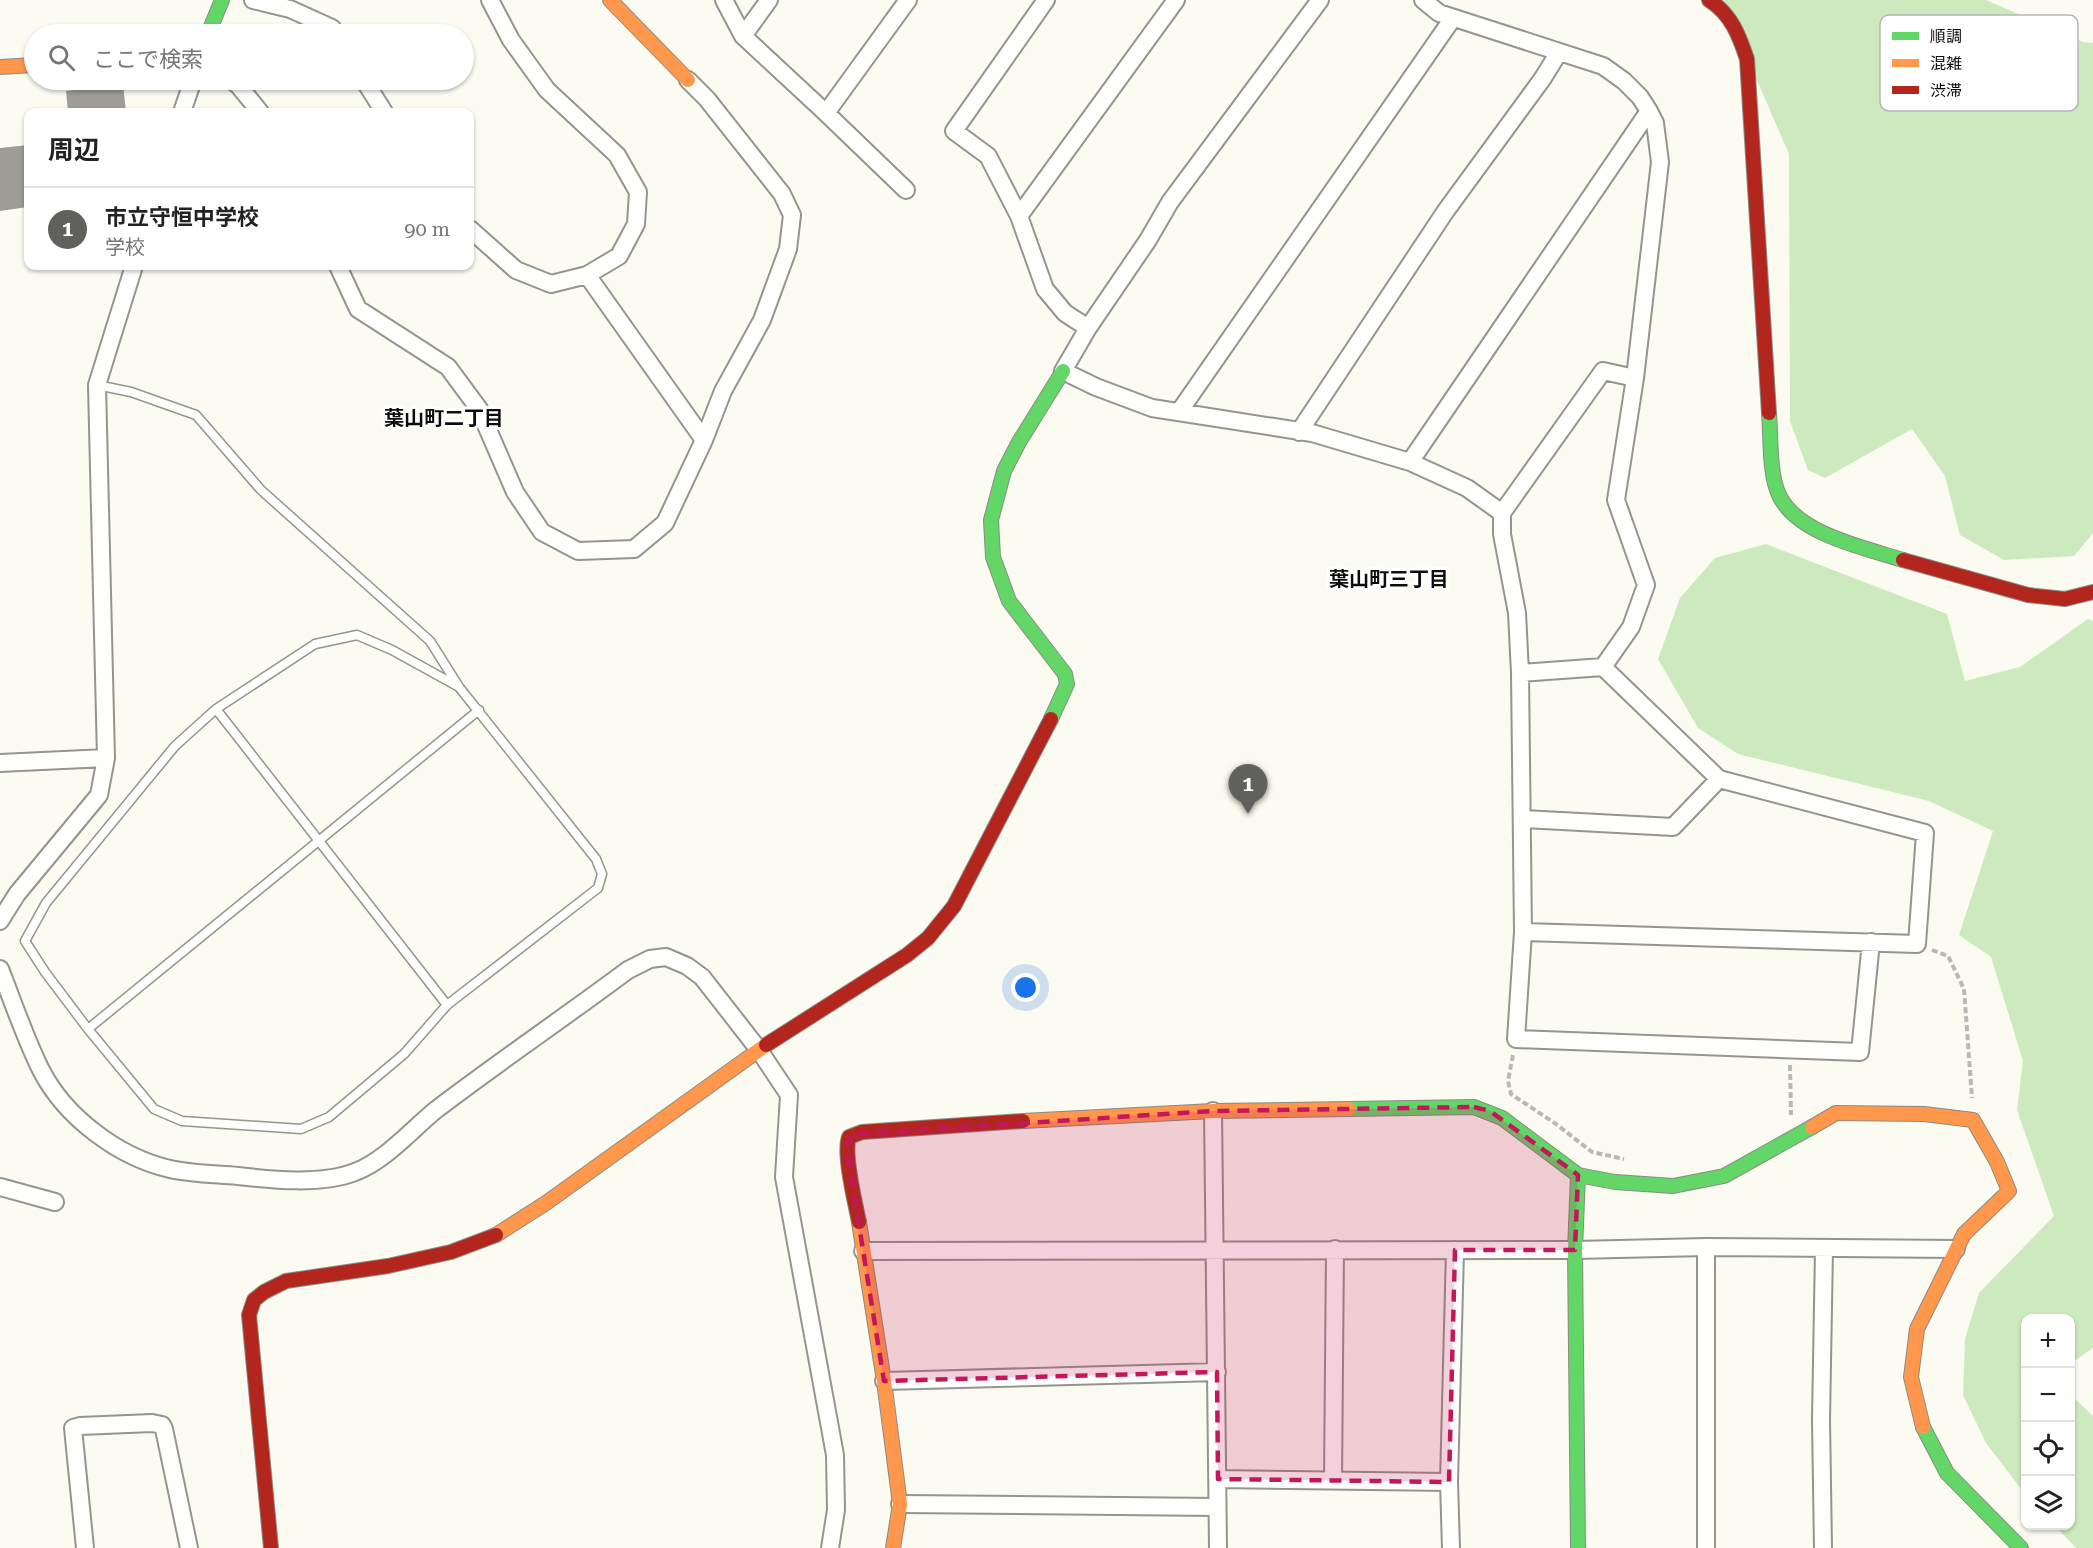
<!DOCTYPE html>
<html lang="ja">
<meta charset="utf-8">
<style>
:root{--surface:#fff;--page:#f6f6f6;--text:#222;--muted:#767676;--line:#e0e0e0;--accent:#60605d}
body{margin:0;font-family:"Roboto Serif","Noto Sans JP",serif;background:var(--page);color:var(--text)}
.controls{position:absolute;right:18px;bottom:18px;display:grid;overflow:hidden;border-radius:12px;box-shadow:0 2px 4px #0004}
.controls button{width:54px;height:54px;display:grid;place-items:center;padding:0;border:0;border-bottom:2px solid var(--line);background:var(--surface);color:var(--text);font:30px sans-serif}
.you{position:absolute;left:1026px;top:988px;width:21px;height:21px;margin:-15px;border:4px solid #fff;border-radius:50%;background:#1a73e8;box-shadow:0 0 0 9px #1a73e833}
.badge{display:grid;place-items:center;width:39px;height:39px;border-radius:50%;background:var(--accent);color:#fff;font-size:20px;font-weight:700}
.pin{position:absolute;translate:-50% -50px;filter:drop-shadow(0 2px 3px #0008)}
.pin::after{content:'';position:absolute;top:32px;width:21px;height:18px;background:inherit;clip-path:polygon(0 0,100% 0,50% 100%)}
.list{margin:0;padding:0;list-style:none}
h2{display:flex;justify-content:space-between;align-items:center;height:78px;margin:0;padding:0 24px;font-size:26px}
h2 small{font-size:20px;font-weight:400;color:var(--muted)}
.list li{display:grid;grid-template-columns:39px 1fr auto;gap:18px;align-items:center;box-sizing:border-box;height:84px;padding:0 24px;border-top:2px solid var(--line)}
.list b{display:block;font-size:22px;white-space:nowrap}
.list p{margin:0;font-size:20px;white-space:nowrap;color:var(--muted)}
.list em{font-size:20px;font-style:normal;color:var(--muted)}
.icon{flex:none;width:33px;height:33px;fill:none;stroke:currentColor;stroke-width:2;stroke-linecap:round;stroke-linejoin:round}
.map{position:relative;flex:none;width:2093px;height:1548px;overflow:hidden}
.search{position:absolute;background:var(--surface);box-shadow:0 2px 4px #0004;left:24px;top:24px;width:450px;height:66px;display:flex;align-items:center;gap:15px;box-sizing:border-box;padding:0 21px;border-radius:33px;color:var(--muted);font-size:22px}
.panel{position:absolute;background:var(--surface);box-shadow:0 2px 4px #0004;left:24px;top:108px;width:450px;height:162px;border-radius:12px}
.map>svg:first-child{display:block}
.forest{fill:#cceabd}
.building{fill:#9e9c97}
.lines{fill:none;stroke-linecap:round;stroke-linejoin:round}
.lane-casing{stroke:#949490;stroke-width:11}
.street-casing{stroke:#949490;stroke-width:20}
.fast-casing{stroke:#8b8b86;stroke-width:16}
.slow-casing{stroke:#8b8b86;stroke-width:16}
.jam-casing{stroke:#8b8b86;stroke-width:16}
.path{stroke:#b8b8b6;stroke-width:4;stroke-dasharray:6 3;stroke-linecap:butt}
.lane{stroke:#fefefd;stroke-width:8}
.street{stroke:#fefefd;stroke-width:16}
.fast{stroke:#63d668;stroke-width:14}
.slow{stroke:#ff974d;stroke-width:14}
.jam{stroke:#b3261e;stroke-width:14}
.marked{fill:#c2185b;fill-opacity:0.2;stroke:#c2185b;stroke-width:4.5;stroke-dasharray:12 8;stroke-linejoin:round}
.labels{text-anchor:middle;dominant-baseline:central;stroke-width:6;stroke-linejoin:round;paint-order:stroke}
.neighbourhood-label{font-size:20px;font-weight:bold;fill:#0d0d0d;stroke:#fff}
.key{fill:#fff;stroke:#b6b6b6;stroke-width:1.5}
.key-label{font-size:16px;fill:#0d0d0d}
</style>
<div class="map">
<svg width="2093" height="1548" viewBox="0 0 2093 1548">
<rect width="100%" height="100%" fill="#fbfbf1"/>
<path class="forest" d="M1722 0H1986L2083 42 2093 43V533L2074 556 2004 560 1960 535 1945 476 1912 429 1825 478 1808 470 1790 421 1789 154Z
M1766 544 1947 614 1965 681 2020 667 2088 619 2093 621V1348L2071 1363 2070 1318H2026L2025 1494 1986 1443 1963 1395 1965 1339 1979 1293 2054 1216 2017 1110 2023 1061 1991 957 1959 935 1993 831 1929 801 1738 754 1698 728 1658 659 1680 598 1715 558Z
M2071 1395 2093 1416V1548H2076L2055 1526H2070Z"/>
<path class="building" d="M123 84 126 112H68L66 91Z
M28 145V207L0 211V148Z"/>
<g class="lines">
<g class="lane-casing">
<path id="lane" d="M97 385 131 392 196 415 261 490 430 641 459 687 596 859 602 874 598 888 447 1005 404 1054 329 1117 301 1129 182 1121 154 1109 88 1029 45 972 25 941 46 903 175 746 216 709 315 644 357 635 392 650 459 687
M216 709 447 1005
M88 1029 479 710"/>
</g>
<g class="street-casing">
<path id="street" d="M253 0 290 9 332 28 336 34
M724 0 743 36 826 113 908 0
M1046 0 954 131 988 156 1019 216 1045 289 1065 313 1088 328
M1320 0 1170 202 1148 240 1088 328 1063 371 1096 387 1152 408 1312 433 1410 462 1467 488 1502 513
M1423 0 1439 13 1603 66 1624 81 1640 97 1649 111 1655 123 1660 162 1635 378 1616 500 1646 585 1631 627 1603 667
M743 36 769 0
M231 80 238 85 260 112
M364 80 384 112
M182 112 193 80
M826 113 906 190
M1019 216 1176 0
M470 229 516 270 551 284 587 275 619 256 636 224 638 192 617 155 547 90 511 40 490 0
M338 266 358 309 448 367 479 409 515 492 542 532 578 551 634 549 665 523 704 440 723 391 762 320 788 249 792 215 782 194 707 99 688 80
M587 275 704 440
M1635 378 1603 371 1502 513V534L1517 613 1520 673 1523 932 1516 1039 1860 1052 1871 942
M1179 412 1453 18
M1299 432 1445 212 1543 78 1559 52
M1410 462 1649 111
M1520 673 1603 667 1719 779 1925 833 1917 944 1523 932
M0 763 106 758
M1522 819 1673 827 1719 779
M0 921 17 894 99 795 106 758 97 385 134 266
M0 969C13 1002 25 1038 41 1070 65 1117 118 1157 170 1169 192 1174 216 1174 238 1176 273 1180 322 1185 355 1172 385 1161 412 1129 437 1109 500 1061 565 1017 628 970L650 959 666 957 687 966 702 977 759 1050 789 1095 784 1177 835 1455 836 1510 830 1548
M1213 1111 1218 1548
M0 1187 55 1202
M863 1251 1575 1250 1706 1247 1956 1249
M884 1381 1217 1372
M1218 1479 1449 1482
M1333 1481 1335 1249
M900 1504 1217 1507
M85 1548 73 1428 80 1426 152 1423 162 1425 164 1429 189 1548
M1451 1548 1449 1482 1455 1250
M1706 1548V1247
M1823 1548 1821 1420 1824 1249"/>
</g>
<g class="fast-casing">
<path id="fast" d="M208 34 222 0
M1769 413C1771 437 1769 474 1779 495 1797 534 1865 548 1903 560
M1051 719 1067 684 1065 674 1009 601 993 557 991 520 1004 471 1019 442 1063 371
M1349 1109 1474 1107 1502 1118 1578 1175 1615 1182 1673 1186 1724 1176 1812 1127
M1578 1175 1575 1250 1578 1548
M1923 1427 1947 1473 2021 1548"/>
</g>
<g class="slow-casing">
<path id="slow" d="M610 0 688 80
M0 67 34 65
M1023 1121 1213 1111 1349 1109
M1812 1127 1836 1113 1924 1114 1973 1120 1997 1162 2009 1191 1964 1234 1917 1329 1911 1377 1923 1427
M859 1222 884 1381 900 1504 893 1548
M496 1235 546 1203 766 1045"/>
</g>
<g class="jam-casing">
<path id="jam" d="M1709 0C1731 14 1739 35 1747 59L1769 413
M1903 560 2028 595 2065 599 2093 592
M766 1045 907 955 928 938 954 906 1051 719
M859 1222C855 1202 843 1154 849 1137L862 1132 1023 1121
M271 1548 249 1315 254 1300 264 1292 286 1281 388 1266 451 1252 496 1235"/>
</g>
<path class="path" d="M1932 950 1948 956 1964 989 1972 1098
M1513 1055 1508 1081 1511 1094 1556 1124 1592 1152 1624 1159
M1790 1065 1791 1115"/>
<use href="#lane" class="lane"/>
<use href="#street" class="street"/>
<use href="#fast" class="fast"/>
<use href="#slow" class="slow"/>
<use href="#jam" class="jam"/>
</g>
<path class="marked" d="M1474 1107 1490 1111 1578 1175 1575 1250H1455L1449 1482 1218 1479 1217 1372 884 1381 849 1163 847 1143 854 1134 1213 1111Z"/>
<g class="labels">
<g class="neighbourhood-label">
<text x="444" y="418">葉山町二丁目</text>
<text x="1389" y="579">葉山町三丁目</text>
</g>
</g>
<rect x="1880" y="15" width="198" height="96" rx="9" class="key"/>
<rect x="1892" y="32" width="27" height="8" fill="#63d668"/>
<rect x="1892" y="59" width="27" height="8" fill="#ff974d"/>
<rect x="1892" y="86" width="27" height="8" fill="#b3261e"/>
<g class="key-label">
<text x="1930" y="42">順調</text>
<text x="1930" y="69">混雑</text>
<text x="1930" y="96">渋滞</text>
</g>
</svg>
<div class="controls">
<button>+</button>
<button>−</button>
<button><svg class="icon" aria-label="locate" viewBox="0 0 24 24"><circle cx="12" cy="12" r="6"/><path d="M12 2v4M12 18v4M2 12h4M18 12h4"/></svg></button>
<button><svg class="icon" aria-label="layers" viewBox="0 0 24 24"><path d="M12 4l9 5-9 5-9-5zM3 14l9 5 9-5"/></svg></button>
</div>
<div class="you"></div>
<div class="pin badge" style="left:1248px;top:814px">1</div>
<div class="search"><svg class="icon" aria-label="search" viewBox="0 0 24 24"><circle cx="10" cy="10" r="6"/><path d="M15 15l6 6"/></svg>ここで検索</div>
<section class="panel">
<h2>周辺<small></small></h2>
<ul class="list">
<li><span class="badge">1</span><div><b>市立守恒中学校</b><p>学校</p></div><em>90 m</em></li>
</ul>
</section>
</div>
